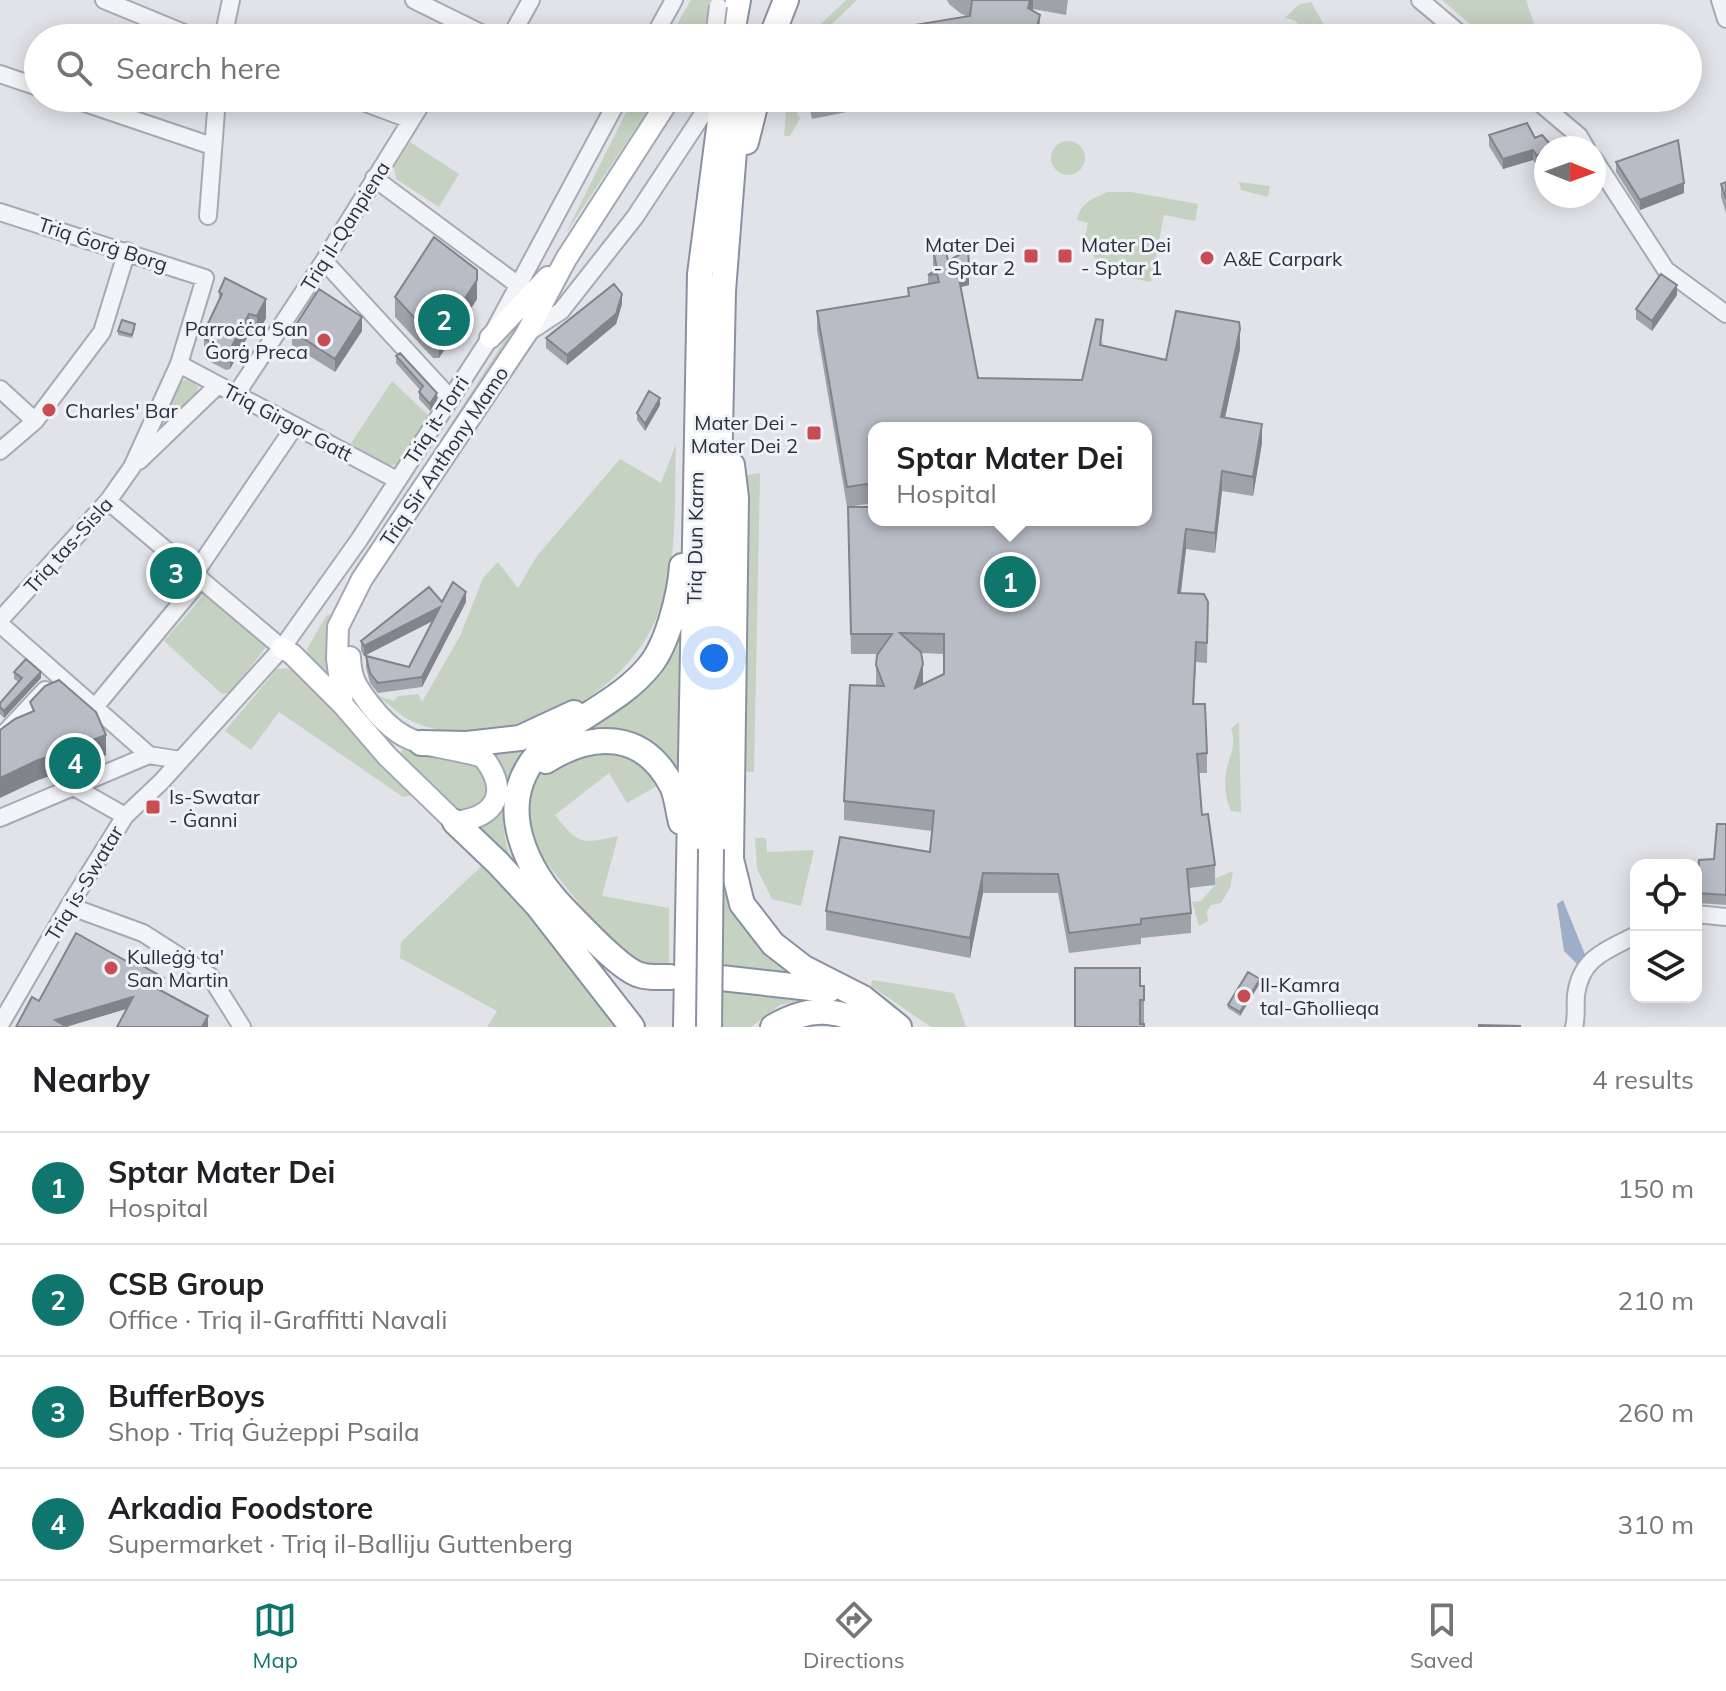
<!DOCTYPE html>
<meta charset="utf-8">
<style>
:root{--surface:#fff;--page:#f6f6f6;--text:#202124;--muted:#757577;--line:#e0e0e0;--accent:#0f766e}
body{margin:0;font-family:Mulish,sans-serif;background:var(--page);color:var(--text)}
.controls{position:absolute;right:24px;bottom:24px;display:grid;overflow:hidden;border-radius:16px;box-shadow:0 4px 20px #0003}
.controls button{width:72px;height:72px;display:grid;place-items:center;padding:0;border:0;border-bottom:2px solid var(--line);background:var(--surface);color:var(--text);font:40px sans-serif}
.compass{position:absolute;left:1534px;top:136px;width:72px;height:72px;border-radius:50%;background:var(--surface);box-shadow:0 4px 20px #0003;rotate:91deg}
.you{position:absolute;left:714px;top:658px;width:28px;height:28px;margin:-20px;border:6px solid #fff;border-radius:50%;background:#1a73e8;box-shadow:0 0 0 12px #1a73e833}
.badge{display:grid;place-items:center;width:52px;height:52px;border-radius:50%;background:var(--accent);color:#fff;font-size:26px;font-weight:700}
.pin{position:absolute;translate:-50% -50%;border:4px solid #fff;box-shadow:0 2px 8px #0006}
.popup{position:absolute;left:868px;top:422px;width:284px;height:104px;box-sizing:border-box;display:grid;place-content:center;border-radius:16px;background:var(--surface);filter:drop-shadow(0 2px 6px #0005);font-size:26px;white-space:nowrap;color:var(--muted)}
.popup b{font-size:30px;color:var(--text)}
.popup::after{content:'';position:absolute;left:50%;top:100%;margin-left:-16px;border:16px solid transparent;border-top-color:var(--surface)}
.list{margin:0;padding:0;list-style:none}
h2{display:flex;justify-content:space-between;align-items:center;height:104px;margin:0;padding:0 32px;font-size:34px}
h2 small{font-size:26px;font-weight:400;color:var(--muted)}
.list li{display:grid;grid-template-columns:52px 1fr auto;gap:24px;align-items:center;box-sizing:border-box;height:112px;padding:0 32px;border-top:2px solid var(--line)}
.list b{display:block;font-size:30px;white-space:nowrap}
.list p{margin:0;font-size:26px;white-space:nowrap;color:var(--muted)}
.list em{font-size:26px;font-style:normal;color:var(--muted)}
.icon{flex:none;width:44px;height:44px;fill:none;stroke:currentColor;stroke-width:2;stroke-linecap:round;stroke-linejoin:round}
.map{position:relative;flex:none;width:1726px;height:1027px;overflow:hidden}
.search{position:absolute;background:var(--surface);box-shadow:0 4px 20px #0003;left:24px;right:24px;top:24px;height:88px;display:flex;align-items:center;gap:20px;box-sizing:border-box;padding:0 28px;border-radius:44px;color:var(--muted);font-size:30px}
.sheet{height:552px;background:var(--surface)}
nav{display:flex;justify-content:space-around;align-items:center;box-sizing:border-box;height:112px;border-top:2px solid var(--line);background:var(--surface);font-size:22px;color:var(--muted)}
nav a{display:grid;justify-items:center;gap:4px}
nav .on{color:var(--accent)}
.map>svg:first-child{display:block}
.green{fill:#c5d2c2}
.water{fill:#9eaec7}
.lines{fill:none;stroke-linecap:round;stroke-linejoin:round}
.minor-casing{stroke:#a6aab3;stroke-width:20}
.major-casing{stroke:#a1a7b4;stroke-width:24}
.highway-casing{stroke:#89909f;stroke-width:28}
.minor{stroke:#f3f4f7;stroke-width:16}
.major{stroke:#fff;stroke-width:20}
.highway{stroke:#fff;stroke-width:24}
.minor-bridge-casing{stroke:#a6aab3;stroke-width:20;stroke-linecap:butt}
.highway-bridge-casing{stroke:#89909f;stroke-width:28;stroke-linecap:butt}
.minor-bridge{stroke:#f3f4f7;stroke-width:16}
.highway-bridge{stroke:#fff;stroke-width:24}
.wall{fill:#9ea2a9;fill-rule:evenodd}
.shaded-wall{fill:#81848a}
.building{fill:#b8bcc5;stroke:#81848a;stroke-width:2;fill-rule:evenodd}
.poi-dot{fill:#c84c53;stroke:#f0f2f6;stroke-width:3}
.labels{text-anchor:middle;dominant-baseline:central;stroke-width:6;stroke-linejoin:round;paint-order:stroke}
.street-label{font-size:20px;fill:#2a3040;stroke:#f0f2f6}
.poi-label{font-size:20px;fill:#2a3040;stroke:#f0f2f6;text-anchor:start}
</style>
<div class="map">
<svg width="1726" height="1027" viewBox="0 0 1726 1027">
<rect width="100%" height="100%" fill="#e1e3e9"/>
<path class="green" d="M691 0H712L714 3 709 18 696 38H669Z
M846 0H857L829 27 820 30 818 38H811L820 25Z
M1442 0H1526L1539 38H1486Z
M1311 2 1328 32 1314 38H1306L1304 29 1294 20 1285 18 1298 5Z
M633 98H656L566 233Z
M787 98H794L798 117H801L790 136H784Z
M1051 158a17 17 0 1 1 34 0a17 17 0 1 1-34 0Z
M410 142 459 174 439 207 396 179 394 167Z
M1239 182 1270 186 1268 197 1241 190Z
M1108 192H1131L1198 204 1195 221 1164 215 1151 282 1105 273 1084 242 1088 223 1077 220C1081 202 1092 199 1108 192Z
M530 311 408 497 405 496 515 324Z
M191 378 198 387 196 395 165 425 161 423 180 382Z
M392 381 428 415 400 464 385 466 351 443Z
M676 444C674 500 679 561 658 614 624 702 507 756 418 724 403 719 390 705 378 696L394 701 398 696 418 694 422 702 460 636 483 578 498 562 518 588 537 556 620 459 661 483Z
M760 473 754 772 740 771 744 494 747 475Z
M370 556 347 595 336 687 309 662 307 649 326 616 331 614Z
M206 593 266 647 231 692 222 694 164 641Z
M685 597 681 792 670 765 577 737 608 714Z
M291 668 304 676 372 755 414 795 403 797 279 712 251 750 225 731 277 669Z
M1239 722 1241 812 1231 811C1226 800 1224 785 1226 773 1228 757 1238 745 1231 729Z
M620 745 660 784 627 803 609 773 555 815C579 845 581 844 618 836L602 896 669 908V971L636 959 612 944 540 855 529 825 531 793 542 769Z
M409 746 482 765 490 794 477 808 460 809 449 806 400 757 402 750Z
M537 746 508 776 503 823 507 848 514 864 468 827 495 811 477 749Z
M755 838H766L767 852 814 850 801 906 772 899 757 869Z
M720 847 797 972 719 967Z
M489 859 625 1027H487L497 1011 400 958 401 942Z
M1233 871 1230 888 1221 903 1211 905 1207 911 1208 921 1199 926 1192 902 1201 901 1215 885 1214 879Z
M872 980 954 993 966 1027H931L871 986Z
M717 991 818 997 780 1005 751 1027H716Z"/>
<path class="water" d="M1563 900 1586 957 1577 964 1564 951 1557 904Z"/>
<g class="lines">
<g class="minor-casing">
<path id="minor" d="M104 0 196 38
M414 0 491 38
M1420 0 1465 38
M1720 0 1726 19
M223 38 231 0
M510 38 531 0
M653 38 674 0
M0 74 38 87
M70 98 212 146
M352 98 411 120
M601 98 615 106
M1534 98 1579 136 1586 148
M1594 159 1666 270 1726 314
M374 178 518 285
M0 212 205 278 179 364 132 467 108 501 0 620
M208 216 217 98
M324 261 450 398
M526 334 561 311 635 217 701 117 707 98
M179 364 397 480
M0 389 35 421
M237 393 324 261 425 98
M0 451 35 421 102 332 127 251
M139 461 218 385
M108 501 282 648
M195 573 295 426
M0 624 149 755
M95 707 201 579
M0 738 45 690
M74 787 125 816
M0 818 149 755 180 760
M69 906 143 933 210 976 242 1027
M1696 914 1726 917
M0 1025 69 906 125 816 161 782 282 648 359 540 490 338 619 98
M1574 1027C1577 1017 1575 1006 1576 995 1581 957 1606 951 1636 935"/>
</g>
<g class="major-casing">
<path id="major" d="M490 338 548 277
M282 648 292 654 343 705 387 756 455 822C497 817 510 792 483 757 430 741 406 753 368 702 356 686 351 679 350 657
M343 705 337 659 338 627 362 579 526 334 566 259 670 98"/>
</g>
<g class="highway-casing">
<path id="highway" d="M731 38 738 0
M771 38 786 0
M746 142 757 98
M732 465 736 498 731 859 742 904 773 944 804 968 863 998 899 1027
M421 743 467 744 520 738 574 713
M546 761C593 731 644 731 672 786 677 796 678 811 681 822
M455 822 498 863 537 905 632 1027
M711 849 723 291 737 112
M670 977C661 977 649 978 640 975 621 970 582 927 567 912 526 871 494 806 537 755 567 719 619 705 651 664 668 642 680 594 682 566
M721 978 829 990
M686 1027 700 274 723 98
M773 1027C811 1005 835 1009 874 1026"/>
</g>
<use href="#minor" class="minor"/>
<use href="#major" class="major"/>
<use href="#highway" class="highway"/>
<g class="minor-bridge-casing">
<path id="minor-bridge" d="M714 38 718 6"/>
</g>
<g class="highway-bridge-casing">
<path id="highway-bridge" d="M709 1027 711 849"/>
</g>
<use href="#minor-bridge" class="minor-bridge"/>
<use href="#highway-bridge" class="highway-bridge"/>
</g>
<path class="wall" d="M947 0H1068L1066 15 1033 9 1040 35 1039 38H836L968 17 960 13 949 4Z
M807 98H916L812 119Z
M1489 135 1535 138 1550 148H1546V158L1537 166 1533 160 1503 169 1489 146Z
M1616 162 1684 193 1640 210 1616 172Z
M1726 182V213L1721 197V184Z
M933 249 948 261 969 285 961 287 978 378 1082 380 1103 340 1102 346 1166 360 1240 349 1225 417 1262 443 1253 496 1222 491 1215 553 1186 549 1181 593 1208 602 1207 663 1196 662 1194 704 1207 753V773H1199L1202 815 1215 865V885L1189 888 1191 913V933L1141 938V944L1069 953 1058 893H983L970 958 826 930V911L930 852 932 831 844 820V801L876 686V665L878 654H851L848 527 1146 520 874 428V503L847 507 817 330V311L908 297V288L928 284V275L933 271ZM921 653 944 654V674L923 684Z
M219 292 266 318 257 336 249 334 230 369 226 370 205 359 204 352V332L219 299Z
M1677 295 1652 331 1636 319V309Z
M395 297 477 299 439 358H433L395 317Z
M622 304 616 324 567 365 546 348V338Z
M135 328 132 338 118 335V331Z
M292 331H362L335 372 292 345Z
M396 356 437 400 430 411 419 399V392L420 390 396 363Z
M660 405 645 431 637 420V413Z
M442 602H466L422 687 378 693 370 683 366 667V656L409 667 433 621 364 656 361 651V641Z
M14 672 41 678 4 718 0 714V703L19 682 14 679Z
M1726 824V905L1697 903 1699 860 1714 859Z
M1075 968 1140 986H1144V1027Z
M1260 983 1240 1016 1228 1008V1005Z"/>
<path class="shaded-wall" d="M1030 0H1033V9L1028 27V8Z
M1040 15 1039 38H1034Z
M1550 144V148H1546V158L1537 166V156Z
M1533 150V160L1503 169V159Z
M1684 183V193L1640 210V200Z
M969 265V285L957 288V268Z
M477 270V299L439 358V338Z
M1677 285V295L1652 331V321Z
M622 294V304L616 324 567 365V355Z
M266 299V318L257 336V316Z
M249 314V334L230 369V350Z
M362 317V331L335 372V359Z
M1240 329V349L1221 436V417Z
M437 393V400L430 411V404Z
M660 398V405L645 431V424Z
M1262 424V443L1253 496V477Z
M1222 471V491L1215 553V533Z
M1186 529V549L1178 613V593Z
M466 592V602L422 687V677Z
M440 607V617L364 656V646Z
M923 664V684L915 688Z
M41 672V678L4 718V711Z
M106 735V755L36 781 0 798V778L36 761Z
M983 873V893L970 958V938Z
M164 978V988L158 999V989Z
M1260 979V983L1240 1016V1012Z
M133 997V1007L66 1027 55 1020Z
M208 1016V1027H202Z"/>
<path class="building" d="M972 0H1030L1028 8 1040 15 1034 38H836L970 16Z
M569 29 585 38H564Z
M1527 123 1535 138 1542 135 1550 144 1537 156 1533 150 1503 159 1489 135Z
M1678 140 1684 183 1640 200 1616 162Z
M1726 182V199L1721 184Z
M434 237 477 270V280L439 338H433L395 297Z
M945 246 948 261 968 250 969 265 957 268 978 378 1082 380 1096 319 1103 320 1100 345 1166 360 1176 311 1239 322 1240 329 1221 417 1262 424 1253 477 1222 471 1215 533 1186 529 1178 593 1204 594 1208 602 1207 643 1196 642 1193 704H1205L1207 753 1197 754 1202 815 1208 814 1215 865 1187 869 1191 913 1141 919V924L1069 933 1058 874 983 873 970 938 826 911 840 837 930 852 934 811 844 801 850 685 884 686 876 665 877 655 892 634H851L848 507H874V520H1146V428H874V483L847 487 817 311 909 296 908 288 939 282 937 274 928 275 937 269 933 249ZM900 633 944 634V674L915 688 923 664 921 652Z
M1661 274 1677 285 1652 321 1636 309Z
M225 278 266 299 257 316 249 314 230 350H226L205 339 204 332 222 294 219 292Z
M614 284 622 294 616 314 567 355 546 338Z
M319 289 362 317 335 359 292 331Z
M122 320 135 324 132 335 118 331Z
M400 353 437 393 430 404 419 392 423 386 396 356Z
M649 391 660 398 645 424 637 413Z
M453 582 466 592 422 677 378 683 370 673 366 656 409 667 440 607 364 646 361 641 429 587 442 602Z
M26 659 41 672 4 711 0 707V703L22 678 14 672Z
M59 680 96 712 106 735 36 761 0 778V730L15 719 34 711 30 702 45 686Z
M1717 824H1726V895L1697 893 1699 860 1714 859Z
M76 933 128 962 130 959 164 978 158 989 208 1016 202 1027H117L133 997 55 1020 67 1027H16L32 997 39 1001Z
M1075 968H1140V986H1144V1000H1140V1024H1144V1027H1075Z
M1248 972 1260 979 1240 1012 1228 1005Z
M1479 1025 1520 1026V1027H1479Z"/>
<g class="poi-dot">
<rect x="1023" y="248" width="16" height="16" rx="4"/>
<rect x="1057" y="248" width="16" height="16" rx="4"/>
<circle cx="1207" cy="258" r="8"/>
<circle cx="324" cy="340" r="8"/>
<circle cx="49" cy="410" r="8"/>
<rect x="806" y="425" width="16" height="16" rx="4"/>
<rect x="145" y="799" width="16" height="16" rx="4"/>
<circle cx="111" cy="968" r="8"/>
<circle cx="1244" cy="996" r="8"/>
</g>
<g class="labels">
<g class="street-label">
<text transform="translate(345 226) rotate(-58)">Triq il-Qanpiena</text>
<text transform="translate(103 244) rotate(18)">Triq Ġorġ Borg</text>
<text transform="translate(436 420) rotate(-57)">Triq it-Torri</text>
<text transform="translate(288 422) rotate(28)">Triq Girgor Gatt</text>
<text transform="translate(444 456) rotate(-56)">Triq Sir Anthony Mamo</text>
<text transform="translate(695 538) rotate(-89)">Triq Dun Karm</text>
<text transform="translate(68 545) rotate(-48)">Triq tas-Sisla</text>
<text transform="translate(84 883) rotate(-59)">Triq is-Swatar</text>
</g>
<g class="poi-label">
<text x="1015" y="244" text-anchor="end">Mater Dei<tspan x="1015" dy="23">- Sptar 2</tspan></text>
<text x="1081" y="244">Mater Dei<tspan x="1081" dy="23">- Sptar 1</tspan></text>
<text x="1223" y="258">A&amp;E Carpark</text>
<text x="308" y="328" text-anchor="end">Parroċċa San<tspan x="308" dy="23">Ġorġ Preca</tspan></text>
<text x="65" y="410">Charles' Bar</text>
<text x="798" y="422" text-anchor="end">Mater Dei -<tspan x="798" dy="23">Mater Dei 2</tspan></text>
<text x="169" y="796">Is-Swatar<tspan x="169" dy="23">- Ġanni</tspan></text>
<text x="127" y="956">Kulleġġ ta'<tspan x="127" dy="23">San Martin</tspan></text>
<text x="1260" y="984">Il-Kamra<tspan x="1260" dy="23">tal-Għollieqa</tspan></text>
</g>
</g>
</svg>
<div class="controls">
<button><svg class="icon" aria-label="locate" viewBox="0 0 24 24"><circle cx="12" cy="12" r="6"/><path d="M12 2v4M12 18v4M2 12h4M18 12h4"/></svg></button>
<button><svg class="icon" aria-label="layers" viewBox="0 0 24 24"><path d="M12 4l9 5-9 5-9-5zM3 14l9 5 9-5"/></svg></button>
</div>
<svg class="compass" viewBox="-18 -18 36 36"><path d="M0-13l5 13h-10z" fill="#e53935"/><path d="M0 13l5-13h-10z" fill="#757577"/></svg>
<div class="you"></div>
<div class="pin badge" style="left:1010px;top:582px">1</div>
<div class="popup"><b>Sptar Mater Dei</b>Hospital</div>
<div class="pin badge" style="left:444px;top:320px">2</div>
<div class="pin badge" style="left:176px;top:573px">3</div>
<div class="pin badge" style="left:75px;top:763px">4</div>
<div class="search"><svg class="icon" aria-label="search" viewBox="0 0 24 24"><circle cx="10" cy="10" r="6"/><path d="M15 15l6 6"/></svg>Search here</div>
</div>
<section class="sheet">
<h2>Nearby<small>4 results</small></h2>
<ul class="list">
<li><span class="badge">1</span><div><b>Sptar Mater Dei</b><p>Hospital</p></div><em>150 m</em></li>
<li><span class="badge">2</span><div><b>CSB Group</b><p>Office · Triq il-Graffitti Navali</p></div><em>210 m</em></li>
<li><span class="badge">3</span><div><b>BufferBoys</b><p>Shop · Triq Ġużeppi Psaila</p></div><em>260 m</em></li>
<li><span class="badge">4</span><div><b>Arkadia Foodstore</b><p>Supermarket · Triq il-Balliju Guttenberg</p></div><em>310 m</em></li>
</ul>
</section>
<nav>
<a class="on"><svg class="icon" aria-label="map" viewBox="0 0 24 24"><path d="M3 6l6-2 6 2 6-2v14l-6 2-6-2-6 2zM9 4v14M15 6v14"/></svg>Map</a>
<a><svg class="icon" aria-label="directions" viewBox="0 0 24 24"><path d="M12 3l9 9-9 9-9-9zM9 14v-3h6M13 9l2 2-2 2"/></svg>Directions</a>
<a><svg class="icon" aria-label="saved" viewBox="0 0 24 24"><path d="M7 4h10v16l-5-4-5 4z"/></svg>Saved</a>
</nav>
